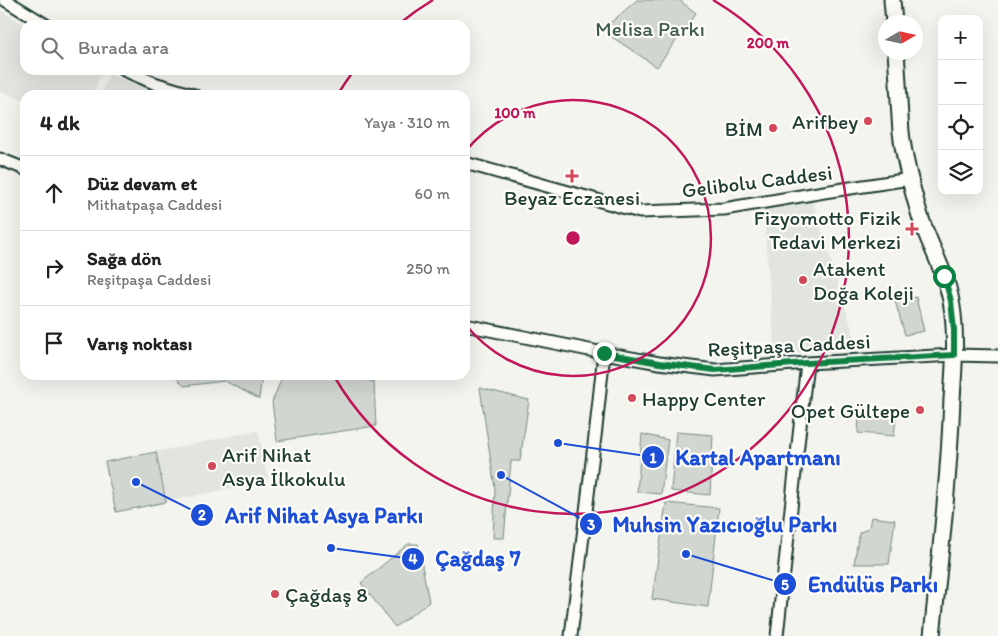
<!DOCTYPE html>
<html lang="tr">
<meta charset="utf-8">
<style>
:root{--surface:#fff;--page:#f6f6f6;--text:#222;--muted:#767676;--line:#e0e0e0}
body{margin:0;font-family:Itim,sans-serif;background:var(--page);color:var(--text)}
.controls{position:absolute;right:15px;top:15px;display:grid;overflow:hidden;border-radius:10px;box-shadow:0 5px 20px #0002}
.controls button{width:45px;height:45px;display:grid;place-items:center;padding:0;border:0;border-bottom:1px solid var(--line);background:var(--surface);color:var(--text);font:25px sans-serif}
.compass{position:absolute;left:878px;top:15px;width:45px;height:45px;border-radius:50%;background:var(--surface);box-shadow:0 5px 20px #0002;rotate:81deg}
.stop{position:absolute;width:15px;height:15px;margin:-11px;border:4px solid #0b8043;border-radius:50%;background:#fff}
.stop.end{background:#0b8043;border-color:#fff;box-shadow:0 1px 5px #0008}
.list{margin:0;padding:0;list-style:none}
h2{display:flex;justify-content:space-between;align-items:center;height:65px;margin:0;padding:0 20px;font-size:21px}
h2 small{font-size:16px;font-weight:400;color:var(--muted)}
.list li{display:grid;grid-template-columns:32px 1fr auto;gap:15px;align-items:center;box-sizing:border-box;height:75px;padding:0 20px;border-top:1px solid var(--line)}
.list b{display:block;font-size:19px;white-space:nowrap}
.list p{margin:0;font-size:16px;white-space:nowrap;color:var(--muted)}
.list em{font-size:16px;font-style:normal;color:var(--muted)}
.icon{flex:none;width:28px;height:28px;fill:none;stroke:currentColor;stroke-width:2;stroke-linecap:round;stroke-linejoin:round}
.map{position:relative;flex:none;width:998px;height:636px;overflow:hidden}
.search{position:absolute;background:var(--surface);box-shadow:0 5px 20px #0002;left:20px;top:20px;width:450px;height:55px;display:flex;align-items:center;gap:12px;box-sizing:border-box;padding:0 18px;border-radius:15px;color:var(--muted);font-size:19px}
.panel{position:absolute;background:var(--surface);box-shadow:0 5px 20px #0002;left:20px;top:90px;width:450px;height:290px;border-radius:15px}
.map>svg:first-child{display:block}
.built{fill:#e2e5df}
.green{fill:#d1d6d1;stroke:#788a82}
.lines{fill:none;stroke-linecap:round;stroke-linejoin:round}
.tertiary-casing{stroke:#1f3d34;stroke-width:15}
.primary-casing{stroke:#1f3d34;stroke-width:19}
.tertiary{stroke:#fdfcf7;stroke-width:11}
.primary{stroke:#fdfcf7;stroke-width:15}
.route{stroke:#0b8043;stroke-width:6}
.ring{fill:none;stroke:#c2185b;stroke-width:2.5}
.poi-dot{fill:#d1495b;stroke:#fdfcf7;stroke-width:2}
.labels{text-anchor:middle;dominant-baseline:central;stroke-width:4.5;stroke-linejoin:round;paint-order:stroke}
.park-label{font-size:21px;fill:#435c53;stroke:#fdfcf7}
.poi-label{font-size:21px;fill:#1f3d34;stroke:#fdfcf7;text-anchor:end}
.street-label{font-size:21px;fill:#1f3d34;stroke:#fdfcf7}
.centre{fill:#c2185b;stroke:#fdfcf7;stroke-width:2.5}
.ring-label{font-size:15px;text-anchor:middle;font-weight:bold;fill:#c2185b;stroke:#fdfcf7;stroke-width:4.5;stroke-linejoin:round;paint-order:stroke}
.leader{fill:none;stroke:#1d4ed8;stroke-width:2}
.callout-dot{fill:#1d4ed8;stroke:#fdfcf7;stroke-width:2}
.mark-label{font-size:15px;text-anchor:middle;font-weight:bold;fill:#fff}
.callout-label{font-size:22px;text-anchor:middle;font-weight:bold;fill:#1d4ed8;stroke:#fdfcf7;stroke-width:4.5;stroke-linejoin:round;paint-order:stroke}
</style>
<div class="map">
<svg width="998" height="636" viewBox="0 0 998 636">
<rect width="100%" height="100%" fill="#f4f4ef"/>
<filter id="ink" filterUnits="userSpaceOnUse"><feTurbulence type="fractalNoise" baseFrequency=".02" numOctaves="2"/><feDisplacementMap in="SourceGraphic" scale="10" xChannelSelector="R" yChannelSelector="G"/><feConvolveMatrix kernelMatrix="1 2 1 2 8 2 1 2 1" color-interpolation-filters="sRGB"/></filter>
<g filter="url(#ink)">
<path class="built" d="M0 10 25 25V70H102L93 95H25V101L0 91Z
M109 74 161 95H101Z
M812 199 859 352 775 353 763 208Z
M258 430 268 480 166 502 156 452Z"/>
<path class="green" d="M637 0H679L696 13 657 67 609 35 605 31 609 24Z
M916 297 924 331 905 335 895 301Z
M173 375H262L259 399 225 381 184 386Z
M283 375H348L374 382 376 426 277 441 272 402Z
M480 388 529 400 520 461H511L504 538H493L495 489Z
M859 416 896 418 894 436 858 433Z
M676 432 713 435 710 495 671 491Z
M642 434 668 440 661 494 637 492Z
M156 452 166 502 116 512 105 462Z
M666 503 719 508 708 607 652 599Z
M871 517 895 520 889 564H854L859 533 869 528Z
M408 544H418L429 602 395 627 361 583Z"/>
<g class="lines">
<g class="tertiary-casing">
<path id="tertiary" d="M5 0 46 25
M124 70 154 83 194 95
M0 159 25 169
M465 163 640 212 724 209 824 192 910 179
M465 325 604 353 659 363 715 370 807 363 954 355 998 356
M571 636 596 428 604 353
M777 636 807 363"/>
</g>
<g class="primary-casing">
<path id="primary" d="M892 0 894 22
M896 52C898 79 899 105 901 132 904 160 912 189 920 216 929 245 946 272 951 301 957 332 954 368 952 399 949 478 940 557 932 636"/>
</g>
<use href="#tertiary" class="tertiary"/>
<use href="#primary" class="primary"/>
</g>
</g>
<g class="lines" filter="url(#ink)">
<path class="route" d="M604 353 659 363 715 370 807 363 954 355V330L951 301 944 276"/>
</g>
<g class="ring">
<path d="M465 152A138 138 0 1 1 465 324"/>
<path d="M338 94A276 276 0 0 1 353 72M399 24A276 276 0 0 1 433 0M713 0A276 276 0 1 1 334 376"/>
</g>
<g class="poi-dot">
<circle cx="868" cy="121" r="5"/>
<circle cx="773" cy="128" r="5"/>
<path d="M569.5 168.5h5v5h5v5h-5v5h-5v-5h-5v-5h5z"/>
<path d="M909.5 221.5h5v5h5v5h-5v5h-5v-5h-5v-5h5z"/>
<circle cx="803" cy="280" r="5"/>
<circle cx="632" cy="398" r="5"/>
<circle cx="920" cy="410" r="5"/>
<circle cx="212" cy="466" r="5"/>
<circle cx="275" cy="594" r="5"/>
</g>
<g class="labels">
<g class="park-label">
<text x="650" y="28">Melisa Parkı</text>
</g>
<g class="poi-label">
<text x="858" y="121">Arifbey</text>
<text x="763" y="128">BİM</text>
<text x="572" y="197" text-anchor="middle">Beyaz Eczanesi</text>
<text x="901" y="217">Fizyomotto Fizik<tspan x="901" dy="24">Tedavi Merkezi</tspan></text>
<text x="813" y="268" text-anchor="start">Atakent<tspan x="813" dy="24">Doğa Koleji</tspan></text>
<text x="642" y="398" text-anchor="start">Happy Center</text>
<text x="910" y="410">Opet Gültepe</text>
<text x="222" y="454" text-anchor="start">Arif Nihat<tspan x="222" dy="24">Asya İlkokulu</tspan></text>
<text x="285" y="594" text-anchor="start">Çağdaş 8</text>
</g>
<g class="street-label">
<text transform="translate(757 181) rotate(-7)">Gelibolu Caddesi</text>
<text transform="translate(789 345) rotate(-3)">Reşitpaşa Caddesi</text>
</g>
</g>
<circle cx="573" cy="238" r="8" class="centre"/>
<g class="ring-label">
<text x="768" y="48">200 m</text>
<text x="515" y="118">100 m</text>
</g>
<path class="leader" d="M558 443L653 457M136 482L202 515M501 475L591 524M331 548L413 559M686 554L785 584"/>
<g class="callout-dot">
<circle cx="558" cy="443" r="5"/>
<circle cx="136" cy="482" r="5"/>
<circle cx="501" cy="475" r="5"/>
<circle cx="331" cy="548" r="5"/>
<circle cx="686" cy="554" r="5"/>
<circle cx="653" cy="457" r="12"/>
<circle cx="202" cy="515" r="12"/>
<circle cx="591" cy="524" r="12"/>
<circle cx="413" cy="559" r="12"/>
<circle cx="785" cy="584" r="12"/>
</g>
<g class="mark-label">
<text x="653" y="463">1</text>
<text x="202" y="520">2</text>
<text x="591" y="530">3</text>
<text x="413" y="564">4</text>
<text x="785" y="590">5</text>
</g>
<g class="callout-label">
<text x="758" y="465">Kartal Apartmanı</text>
<text x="324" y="523">Arif Nihat Asya Parkı</text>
<text x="725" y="532">Muhsin Yazıcıoğlu Parkı</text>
<text x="478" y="566">Çağdaş 7</text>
<text x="873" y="592">Endülüs Parkı</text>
</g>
</svg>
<div class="controls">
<button>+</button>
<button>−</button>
<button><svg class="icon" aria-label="locate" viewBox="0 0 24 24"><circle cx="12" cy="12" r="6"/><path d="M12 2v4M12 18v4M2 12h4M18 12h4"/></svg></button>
<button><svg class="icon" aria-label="layers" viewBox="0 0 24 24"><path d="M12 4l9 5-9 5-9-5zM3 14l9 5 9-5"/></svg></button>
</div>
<svg class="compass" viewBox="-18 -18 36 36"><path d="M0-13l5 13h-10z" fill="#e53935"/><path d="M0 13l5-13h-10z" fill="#767676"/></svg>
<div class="stop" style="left:944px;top:276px"></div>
<div class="stop end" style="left:604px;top:353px"></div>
<div class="search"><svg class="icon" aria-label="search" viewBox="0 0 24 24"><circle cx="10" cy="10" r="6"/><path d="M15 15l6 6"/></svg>Burada ara</div>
<section class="panel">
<h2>4 dk<small>Yaya · 310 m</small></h2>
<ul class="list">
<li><svg class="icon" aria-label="ahead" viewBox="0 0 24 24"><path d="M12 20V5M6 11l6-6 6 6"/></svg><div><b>Düz devam et</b><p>Mithatpaşa Caddesi</p></div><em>60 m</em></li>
<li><svg class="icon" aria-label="right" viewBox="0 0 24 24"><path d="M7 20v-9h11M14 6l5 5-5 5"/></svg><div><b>Sağa dön</b><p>Reşitpaşa Caddesi</p></div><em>250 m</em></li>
<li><svg class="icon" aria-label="arrive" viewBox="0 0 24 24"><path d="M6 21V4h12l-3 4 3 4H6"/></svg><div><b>Varış noktası</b></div></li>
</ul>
</section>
</div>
